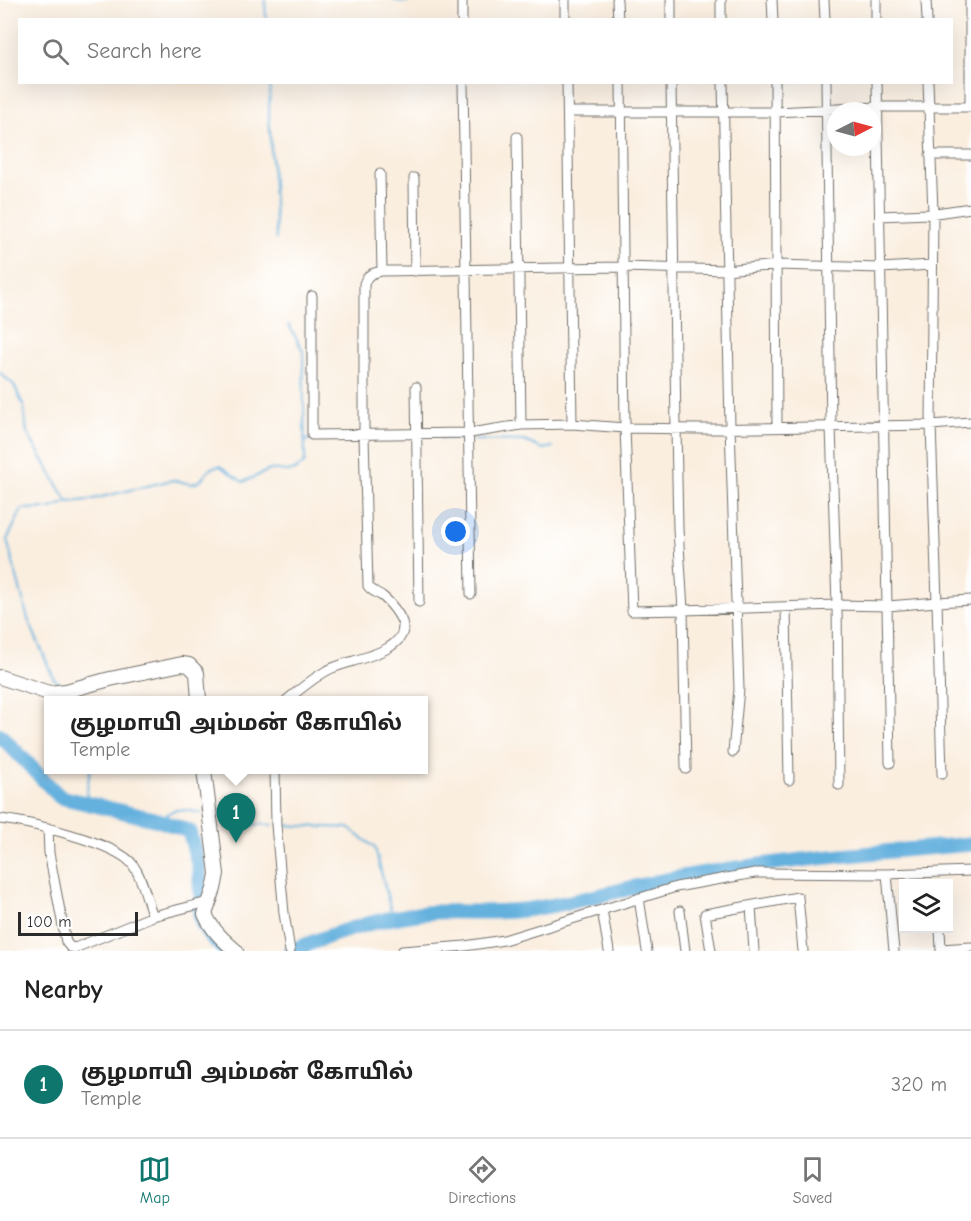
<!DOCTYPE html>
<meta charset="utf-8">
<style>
:root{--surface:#fff;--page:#f2f2f2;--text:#222;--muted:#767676;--line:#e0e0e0;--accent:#0f766e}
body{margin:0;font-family:"Comic Neue","Noto Sans Tamil",sans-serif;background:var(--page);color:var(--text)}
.controls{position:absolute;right:18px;bottom:18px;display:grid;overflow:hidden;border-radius:0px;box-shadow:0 6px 24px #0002}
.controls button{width:54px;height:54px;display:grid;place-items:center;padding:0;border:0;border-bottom:2px solid var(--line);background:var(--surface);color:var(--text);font:30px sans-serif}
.compass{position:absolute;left:827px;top:102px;width:54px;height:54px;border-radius:50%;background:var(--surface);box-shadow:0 6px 24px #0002;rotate:84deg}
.scale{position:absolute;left:18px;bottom:15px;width:120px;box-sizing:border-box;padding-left:6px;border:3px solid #2b2b2b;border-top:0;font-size:16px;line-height:21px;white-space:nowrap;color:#2b2b2b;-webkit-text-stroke:4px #fff;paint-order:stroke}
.you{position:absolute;left:456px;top:532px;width:21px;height:21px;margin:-15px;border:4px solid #fff;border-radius:50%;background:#1a73e8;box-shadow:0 0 0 9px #1a73e833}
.badge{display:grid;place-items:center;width:39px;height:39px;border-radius:50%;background:var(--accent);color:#fff;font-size:20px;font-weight:700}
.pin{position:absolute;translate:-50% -50px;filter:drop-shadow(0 2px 3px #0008)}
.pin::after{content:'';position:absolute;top:32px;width:21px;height:18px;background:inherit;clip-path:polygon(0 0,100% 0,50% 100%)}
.popup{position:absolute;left:44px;top:696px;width:384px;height:78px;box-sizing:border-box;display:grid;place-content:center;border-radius:0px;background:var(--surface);filter:drop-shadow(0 2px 4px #0005);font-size:20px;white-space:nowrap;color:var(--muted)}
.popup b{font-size:22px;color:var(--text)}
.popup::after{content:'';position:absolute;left:50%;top:100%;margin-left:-12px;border:12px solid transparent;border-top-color:var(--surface)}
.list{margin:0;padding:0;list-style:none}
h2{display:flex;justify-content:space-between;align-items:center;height:78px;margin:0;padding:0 24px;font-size:26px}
h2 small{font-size:20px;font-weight:400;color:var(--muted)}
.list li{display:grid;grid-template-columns:39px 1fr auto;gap:18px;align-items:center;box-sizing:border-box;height:108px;padding:0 24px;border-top:2px solid var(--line)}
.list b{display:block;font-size:22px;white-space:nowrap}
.list p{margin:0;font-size:20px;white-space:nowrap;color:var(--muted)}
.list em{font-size:20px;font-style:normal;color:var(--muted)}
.icon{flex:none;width:33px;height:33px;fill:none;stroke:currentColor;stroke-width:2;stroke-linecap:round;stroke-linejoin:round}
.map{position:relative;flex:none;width:971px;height:951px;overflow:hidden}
.search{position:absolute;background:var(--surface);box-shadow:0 6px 24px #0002;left:18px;right:18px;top:18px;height:66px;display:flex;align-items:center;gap:15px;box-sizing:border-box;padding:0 21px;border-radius:0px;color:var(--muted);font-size:22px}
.sheet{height:186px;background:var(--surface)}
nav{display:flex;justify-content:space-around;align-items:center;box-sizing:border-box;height:84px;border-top:2px solid var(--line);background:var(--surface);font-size:16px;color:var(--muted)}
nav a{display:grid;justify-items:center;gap:3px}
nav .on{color:var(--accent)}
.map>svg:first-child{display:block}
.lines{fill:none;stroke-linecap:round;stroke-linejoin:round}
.stream{stroke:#65b1de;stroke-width:2}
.river{stroke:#65b1de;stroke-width:15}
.street-casing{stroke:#736f6a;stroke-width:11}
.secondary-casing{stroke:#736f6a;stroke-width:16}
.street{stroke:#fff;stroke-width:9}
.secondary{stroke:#fff;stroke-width:14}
</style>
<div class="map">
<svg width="971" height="951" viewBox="0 0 971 951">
<rect width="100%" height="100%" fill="#fff"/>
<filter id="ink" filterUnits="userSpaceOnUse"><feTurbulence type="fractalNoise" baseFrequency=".0167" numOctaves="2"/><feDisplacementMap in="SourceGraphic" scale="12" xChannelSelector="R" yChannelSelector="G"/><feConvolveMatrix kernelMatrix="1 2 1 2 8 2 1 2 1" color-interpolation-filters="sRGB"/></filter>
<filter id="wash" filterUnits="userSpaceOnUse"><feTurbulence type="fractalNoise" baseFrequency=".008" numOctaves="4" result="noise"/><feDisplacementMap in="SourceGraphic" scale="24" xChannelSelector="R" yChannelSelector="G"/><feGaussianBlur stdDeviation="1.35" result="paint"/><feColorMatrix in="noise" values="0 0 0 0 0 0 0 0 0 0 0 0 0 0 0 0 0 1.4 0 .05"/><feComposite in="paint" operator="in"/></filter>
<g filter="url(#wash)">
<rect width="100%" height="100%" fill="#faeedf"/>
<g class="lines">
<path class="stream" d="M265 0 266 20
M393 0 403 2 419 0
M270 82 269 114 276 239
M0 373 14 385 24 407 27 433 68 502
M440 438 465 439
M306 440 333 439
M474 440 524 441 543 449 553 447
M63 685 54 679 28 619 7 540 22 509 51 508 68 502 89 500 172 480 192 484 200 481 211 468 220 466 243 482 270 470C290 468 286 479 305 462L303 351 289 325
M85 803 90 770
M216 815 247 824 272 825
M158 820C177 806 179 809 202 813
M278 825 349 828 375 848 393 919"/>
<path class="river" d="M0 735 60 797 158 820 189 831 199 867 201 896
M200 908C198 927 214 940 227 951
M291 951C336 932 387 915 436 912 467 911 499 914 531 909 581 902 628 887 677 878 774 860 873 853 971 844"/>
</g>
</g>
<g filter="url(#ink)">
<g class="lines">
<g class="street-casing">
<path id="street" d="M462 0V20
M565 0V20
M617 0 618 20
M671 0V20
M721 0V20
M772 0 773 20
M824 0 825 20
M876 0V20
M926 0 927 20
M970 0V107
M463 82 471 594
M567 82 572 424
M621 82 625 428 632 611 683 610 686 769
M671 82 676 427 678 529 683 610 837 605 888 606 937 602 942 774
M723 82 730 427 739 689 733 752
M775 82 777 427
M826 82 831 427 837 605 839 785
M877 82 890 763
M928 82 933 212 931 425 937 602 971 600
M568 112H776L877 107H971
M517 137 521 425
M930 155H971
M380 174 382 271
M414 178 415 271
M880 216 929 214 971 208
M312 296V435L470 433 521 425 572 424 625 428 697 429 931 425 971 422
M416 387 419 602
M786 608 789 780
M287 700C299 690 313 678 328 670 346 660 405 654 403 626 402 617 390 602 382 596 377 592 372 592 368 586L364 435V284C367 274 373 273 382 271L623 267 726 270 777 265 881 268 932 265
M275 770 276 825 284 913 290 951
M0 819C28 822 118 843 133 865 144 880 146 900 153 916L208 902
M48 828 49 853 66 942 70 947 75 948 153 916
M887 874 894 951
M639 898 647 951
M751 906 754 951
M602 910 609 951
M680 911 685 951
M940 928 941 951
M941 949 971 947
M402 951 465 946 504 940 676 887 755 873 887 874 971 871
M711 951 705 914 798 897 803 951"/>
</g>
<g class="secondary-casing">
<path id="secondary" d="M0 677 49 693 66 691 110 679 182 664 189 665 197 673 199 700
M204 770 217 874 214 889 205 914C212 930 223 940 236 951"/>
</g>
<use href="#street" class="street"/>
<use href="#secondary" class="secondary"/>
</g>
</g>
</svg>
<div class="controls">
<button><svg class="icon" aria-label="layers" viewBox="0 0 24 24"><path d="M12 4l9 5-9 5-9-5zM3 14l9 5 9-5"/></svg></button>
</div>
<svg class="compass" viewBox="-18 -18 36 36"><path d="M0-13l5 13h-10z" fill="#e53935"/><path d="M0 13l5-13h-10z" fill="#767676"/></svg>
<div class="scale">100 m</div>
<div class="you"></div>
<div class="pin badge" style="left:236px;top:843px">1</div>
<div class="popup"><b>குழமாயி அம்மன் கோயில்</b>Temple</div>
<div class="search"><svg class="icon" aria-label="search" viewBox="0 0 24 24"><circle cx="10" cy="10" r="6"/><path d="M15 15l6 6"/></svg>Search here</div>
</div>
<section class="sheet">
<h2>Nearby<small></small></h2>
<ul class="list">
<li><span class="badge">1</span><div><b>குழமாயி அம்மன் கோயில்</b><p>Temple</p></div><em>320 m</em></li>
</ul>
</section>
<nav>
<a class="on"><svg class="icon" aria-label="map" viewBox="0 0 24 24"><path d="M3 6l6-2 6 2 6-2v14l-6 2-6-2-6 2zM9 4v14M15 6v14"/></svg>Map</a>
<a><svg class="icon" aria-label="directions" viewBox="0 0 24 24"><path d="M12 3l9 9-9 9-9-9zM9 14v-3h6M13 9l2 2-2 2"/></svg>Directions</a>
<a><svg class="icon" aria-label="saved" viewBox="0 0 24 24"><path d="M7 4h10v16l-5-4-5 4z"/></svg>Saved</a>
</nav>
